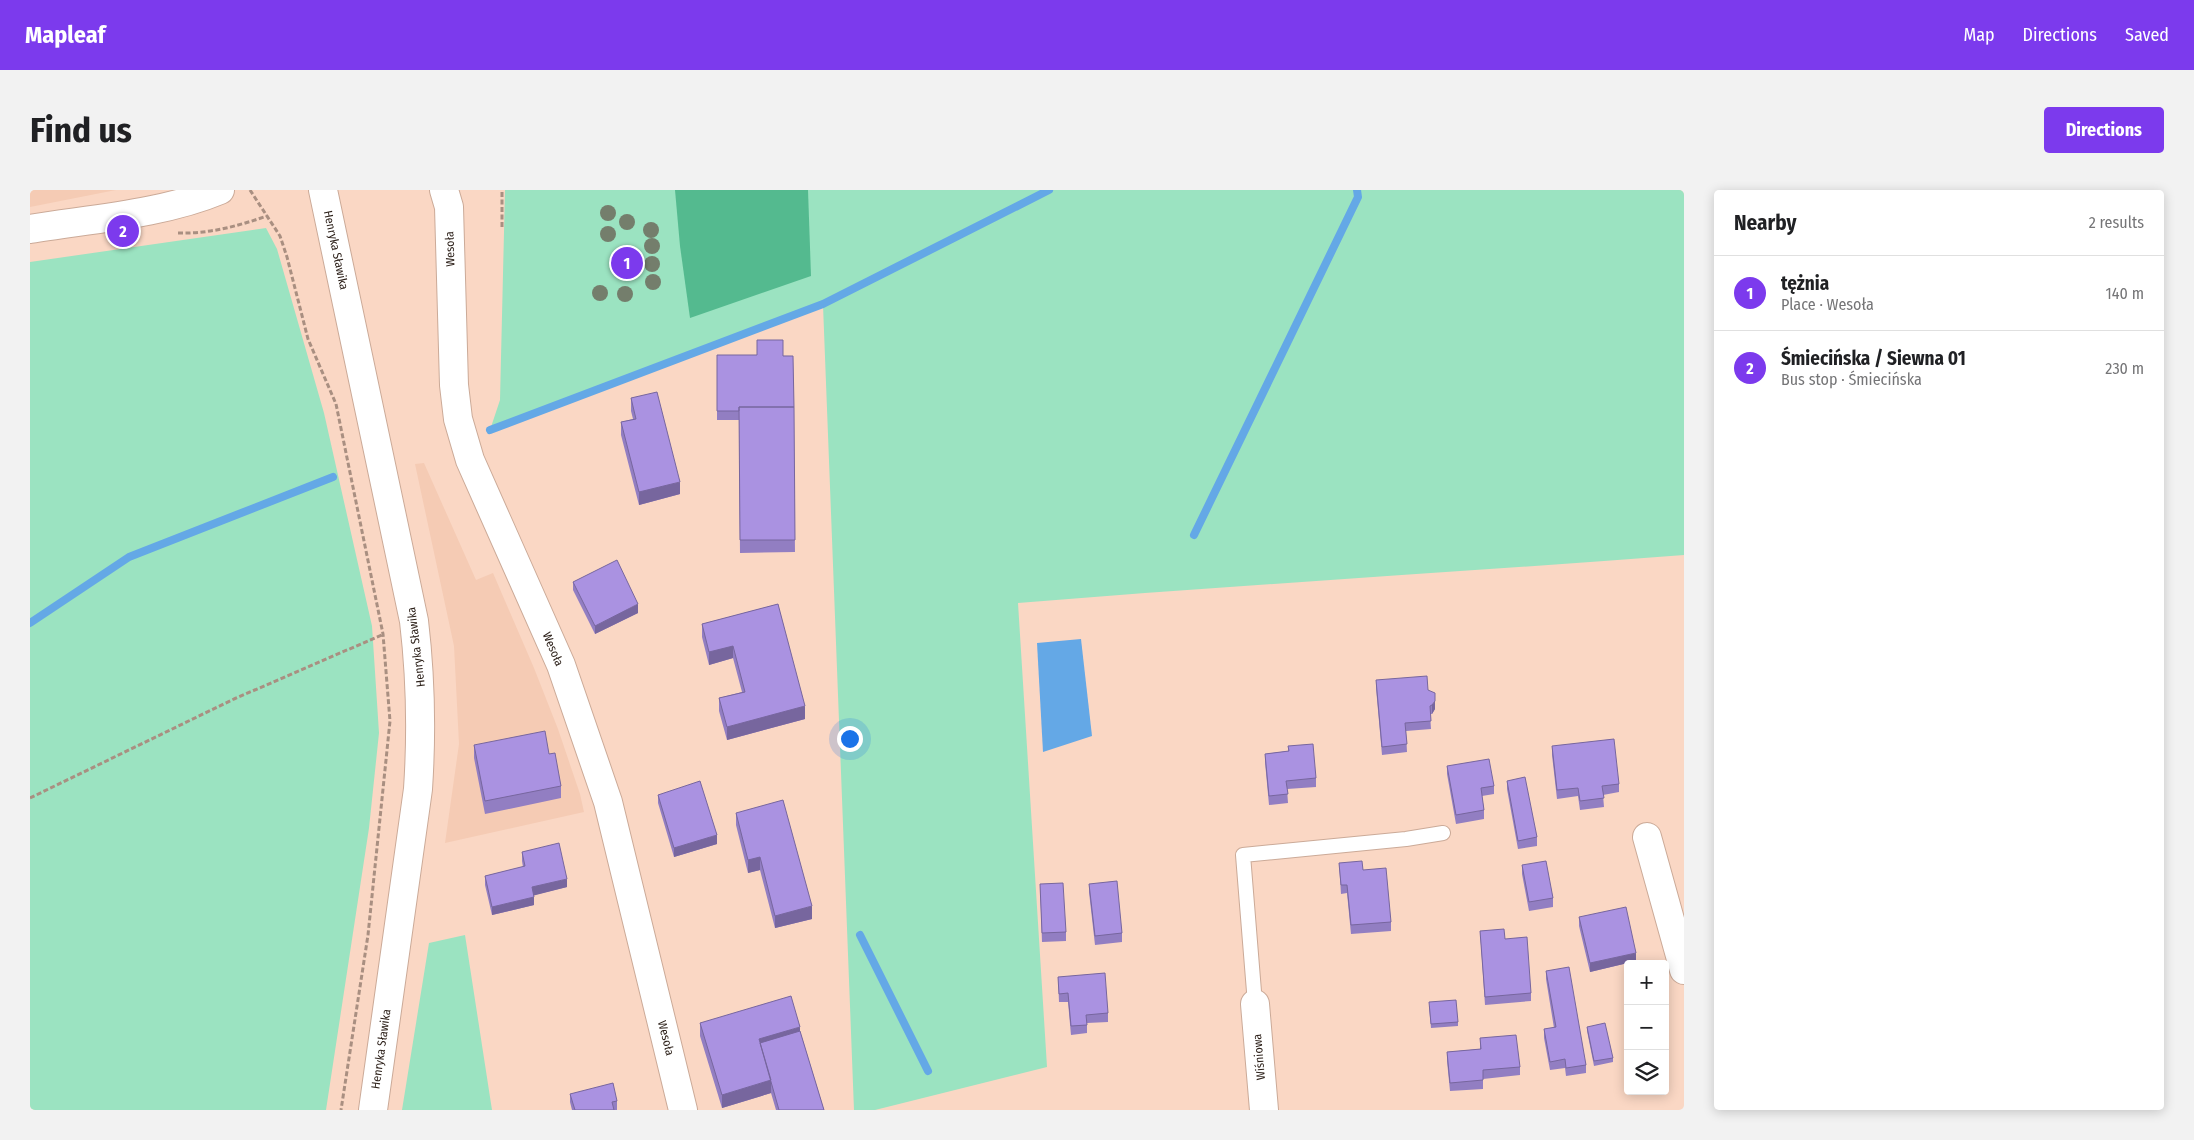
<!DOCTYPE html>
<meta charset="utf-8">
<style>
:root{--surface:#fff;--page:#f2f2f2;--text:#202124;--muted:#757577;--line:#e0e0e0;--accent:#7c3aed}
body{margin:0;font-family:"Fira Sans Condensed",sans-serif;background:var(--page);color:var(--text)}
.controls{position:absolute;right:15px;bottom:15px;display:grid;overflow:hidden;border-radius:5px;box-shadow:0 2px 12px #0003}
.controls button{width:45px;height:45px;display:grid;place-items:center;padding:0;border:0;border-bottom:1px solid var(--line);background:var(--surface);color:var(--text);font:25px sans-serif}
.you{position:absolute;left:819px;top:548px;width:18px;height:18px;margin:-12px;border:4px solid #fff;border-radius:50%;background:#1a73e8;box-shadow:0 0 0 8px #1a73e833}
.badge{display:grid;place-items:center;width:32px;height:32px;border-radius:50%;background:var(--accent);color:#fff;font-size:16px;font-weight:700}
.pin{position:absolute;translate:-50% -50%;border:2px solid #fff;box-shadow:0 1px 5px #0006}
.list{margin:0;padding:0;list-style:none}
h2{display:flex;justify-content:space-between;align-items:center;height:65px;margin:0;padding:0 20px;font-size:21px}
h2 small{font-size:16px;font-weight:400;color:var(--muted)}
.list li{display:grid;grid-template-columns:32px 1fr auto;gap:15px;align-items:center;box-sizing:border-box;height:75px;padding:0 20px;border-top:1px solid var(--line)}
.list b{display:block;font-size:19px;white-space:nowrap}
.list p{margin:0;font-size:16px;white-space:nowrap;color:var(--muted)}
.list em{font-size:16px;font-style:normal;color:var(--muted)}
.icon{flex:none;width:28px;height:28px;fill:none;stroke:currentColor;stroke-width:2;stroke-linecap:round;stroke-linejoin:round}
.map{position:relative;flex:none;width:1654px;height:920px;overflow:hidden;border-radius:5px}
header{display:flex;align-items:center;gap:30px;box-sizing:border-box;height:70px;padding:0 25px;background:var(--accent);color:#fff}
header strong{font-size:24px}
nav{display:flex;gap:28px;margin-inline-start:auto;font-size:18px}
.intro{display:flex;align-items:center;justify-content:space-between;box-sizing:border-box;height:120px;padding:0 30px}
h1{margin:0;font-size:35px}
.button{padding:12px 22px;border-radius:5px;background:var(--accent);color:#fff;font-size:18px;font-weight:700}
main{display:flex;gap:30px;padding:0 30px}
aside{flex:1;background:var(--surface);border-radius:5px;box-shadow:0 2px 12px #0003}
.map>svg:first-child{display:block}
.built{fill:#f5cbb4}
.green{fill:#9be3c1}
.forest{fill:#54ba8f}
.water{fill:#64a8e6}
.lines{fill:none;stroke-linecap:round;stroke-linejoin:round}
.stream{stroke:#64a8e6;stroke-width:8}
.service-casing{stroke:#cbaa98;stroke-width:16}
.minor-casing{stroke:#cbaa98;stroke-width:30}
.secondary-casing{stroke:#cbaa98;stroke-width:30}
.path{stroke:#a98f81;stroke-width:3;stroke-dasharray:5 2.5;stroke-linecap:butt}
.service{stroke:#fff;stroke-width:14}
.minor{stroke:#fff;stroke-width:28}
.secondary{stroke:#fff;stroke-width:28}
.tree{fill:#747e6c}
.wall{fill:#927ec2}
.shaded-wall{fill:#77669e}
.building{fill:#aa92e1;stroke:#77669e}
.labels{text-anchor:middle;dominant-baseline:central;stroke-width:4.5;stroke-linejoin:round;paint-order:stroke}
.street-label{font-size:12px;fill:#2d211a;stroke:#fff}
</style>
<header>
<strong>Mapleaf</strong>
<nav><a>Map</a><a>Directions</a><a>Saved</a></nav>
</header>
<div class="intro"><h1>Find us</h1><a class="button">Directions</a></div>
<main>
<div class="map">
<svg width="1654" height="920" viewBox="0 0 1654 920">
<rect width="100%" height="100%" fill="#fad7c4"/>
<path class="built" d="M0 0H86L0 17Z
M394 273 446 390 463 383 504 478 528 539 550 604 554 622 415 653 429 554 424 456 385 274Z"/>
<path class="green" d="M475 0H1654V365C1432 382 1210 395 988 413L1017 877 845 920H824L793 115 460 240 470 210Z
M236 38 247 59 294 223 342 436 349 543 339 638 296 920H0V72Z
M435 745 462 920H372L399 753Z"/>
<path class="forest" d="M645 0H778L781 86 660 128 650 56Z"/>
<path class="water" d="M1051 449 1062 546 1013 562 1007 453Z"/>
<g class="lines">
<path class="stream" d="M460 240 793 114 1019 0
M1164 345 1328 7 1327 0
M0 433 99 367 303 287
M830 745 898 881"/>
<g class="service-casing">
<path id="service" d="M1225 814 1213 665 1376 649 1413 643"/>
</g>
<g class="minor-casing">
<path id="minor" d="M414 0 419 17 424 195 428 229 440 270 531 475 578 612 653 920
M0 39C61 29 133 24 190 0
M1617 647 1654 780
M1225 814 1234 920"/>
</g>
<g class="secondary-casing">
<path id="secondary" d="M293 0 384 431C391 490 392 539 388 599L343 920"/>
</g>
<path class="path" d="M220 0 250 46 257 67 278 149 306 214 353 444 360 531 338 745 311 920
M472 37V0
M148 43C179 44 208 36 237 26
M0 608 204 509 354 444"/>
<use href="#service" class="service"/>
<use href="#minor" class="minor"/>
<use href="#secondary" class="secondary"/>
</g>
<g class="tree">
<circle cx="578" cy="23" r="8"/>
<circle cx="597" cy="32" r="8"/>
<circle cx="621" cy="40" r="8"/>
<circle cx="578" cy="44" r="8"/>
<circle cx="622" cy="56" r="8"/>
<circle cx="622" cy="74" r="8"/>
<circle cx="623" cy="92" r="8"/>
<circle cx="570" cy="103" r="8"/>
<circle cx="595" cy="104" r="8"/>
</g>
<path class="wall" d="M595 57H600V85H594Z
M687 165 763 166 765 362 710 363 709 230H687Z
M601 208 650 304 609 315 591 245V232L603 229 601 221Z
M543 392 608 423 565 444 543 400Z
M748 414 775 529 697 550 689 521V508L712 502 703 468 679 475 672 447V434Z
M1346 490 1398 500 1405 519 1402 524H1400L1401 539 1376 541 1377 562 1352 565 1346 498Z
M444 555 519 564 531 596V608L455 624 444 568Z
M1258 556 1286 588V597L1257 599 1258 613 1239 615 1235 572V564L1258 561Z
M1522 556 1589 594V602L1573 605 1574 617 1550 620 1548 606 1527 609 1522 565Z
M1417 576 1464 596V604L1452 606 1454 620V629L1426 634 1417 584Z
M1477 591 1507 647V656L1488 659 1477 599Z
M628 605 687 654 644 667 628 613Z
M706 623 782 729 745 738 730 680 718 683 706 635Z
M492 662 537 697 504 705V715L462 725 455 695V686L493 677 492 671Z
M1309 673 1333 680 1361 732V741L1321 744 1317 703 1311 704Z
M1492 675 1523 708V717L1499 721 1492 684Z
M1010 694 1036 742V751L1012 752Z
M1059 694 1092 743V752L1065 755 1059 702Z
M1549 727 1606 771 1560 782 1549 736Z
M1450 741 1475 749 1501 803V811L1455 815Z
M1516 781 1556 875V883L1536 886 1535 878 1520 880 1514 848V839L1524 838 1516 789Z
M1028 787 1078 823V832L1057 833V843L1041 845 1038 812H1029Z
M1399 816 1428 832V836L1401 838Z
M670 833 770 841 794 920H746L741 903 692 918 670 846Z
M1557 837 1583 868V872L1564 876 1557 841Z
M1450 848 1490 877V885L1453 889V899L1420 901 1417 871V862L1450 859Z
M540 904 587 911V920H542L540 912Z"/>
<path class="shaded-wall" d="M650 292V304L609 315V302Z
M608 414V423L565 444V436Z
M703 456V468L679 475V462Z
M1405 511V519L1402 524V515Z
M775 516V529L697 550V537Z
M687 645V654L644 667V658Z
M730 667V680L718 683V670Z
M537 689V697L502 706V697Z
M504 707V715L462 725V717Z
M782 716V729L745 738V726Z
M1606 763V771L1560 782V773Z
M770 837V850L731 861 729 849Z
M741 890V903L692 918V905Z"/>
<path class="building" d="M595 57H600V81L594 80Z
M727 150H753V166H763L764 217H709V221H687V165H727Z
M627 202 650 292 609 302 591 232 606 229 601 208Z
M709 217H764L765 350H710Z
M587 370 608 414 565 436 543 392Z
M748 414 775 516 697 537 689 508 715 502 703 456 679 462 672 434Z
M1397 486 1398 500 1405 503V511L1402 515 1400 516 1401 531 1375 533 1377 554 1352 557 1346 490Z
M515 541 519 564 525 563 531 596 455 611 444 555Z
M1584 549 1589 594 1572 596 1574 608 1550 611 1548 598 1527 600 1522 556Z
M1283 554 1286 588 1256 591 1258 604 1239 606 1235 564 1259 561 1258 556Z
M1459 569 1464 596 1451 598 1454 620 1426 625 1417 576Z
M1495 587 1507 647 1488 651 1477 591Z
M670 591 687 645 644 658 628 605Z
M753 610 782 716 745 726 730 667 718 670 706 623Z
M529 653 537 689 502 697 504 707 462 717 455 686 495 676 492 662Z
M1332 671 1333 680 1356 678 1361 732 1321 735 1317 695H1311L1309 673Z
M1516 671 1523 708 1499 712 1492 675Z
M1087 691 1092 743 1065 746 1059 694Z
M1033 693 1036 742 1012 743 1010 694Z
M1596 717 1606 763 1560 773 1549 727Z
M1474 739 1475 749 1497 747 1501 803 1455 807 1450 741Z
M1539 777 1556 875 1536 878 1535 869 1520 872 1514 839 1526 837 1516 781Z
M1075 783 1078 823 1056 825 1057 835 1041 836 1038 803 1029 804 1028 787Z
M761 806 770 837 729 849 741 890 692 905 670 833Z
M1426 810 1428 832 1401 834 1399 812Z
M1575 833 1583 868 1564 871 1557 837Z
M770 841 794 920H749L730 853Z
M1486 845 1490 877 1453 880V890L1420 893 1417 862 1451 859 1450 848Z
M583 893 587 911 582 912 584 920H545L540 904Z"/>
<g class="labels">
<g class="street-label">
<text transform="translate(420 59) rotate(-92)">Wesoła</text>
<text transform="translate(306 60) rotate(78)">Henryka Sławika</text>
<text transform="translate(386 457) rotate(-97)">Henryka Sławika</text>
<text transform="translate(523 459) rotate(67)">Wesoła</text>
<text transform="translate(636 848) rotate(76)">Wesoła</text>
<text transform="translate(351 859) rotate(-82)">Henryka Sławika</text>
<text transform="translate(1229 867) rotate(-95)">Wiśniowa</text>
</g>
</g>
</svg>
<div class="controls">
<button>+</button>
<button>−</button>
<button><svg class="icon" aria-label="layers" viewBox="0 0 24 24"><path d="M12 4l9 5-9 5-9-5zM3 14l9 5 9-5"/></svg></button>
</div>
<div class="you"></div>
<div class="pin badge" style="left:597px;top:73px">1</div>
<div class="pin badge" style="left:93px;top:41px">2</div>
</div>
<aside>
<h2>Nearby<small>2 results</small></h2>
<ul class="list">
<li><span class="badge">1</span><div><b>tężnia</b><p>Place · Wesoła</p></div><em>140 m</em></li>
<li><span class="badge">2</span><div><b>Śmiecińska / Siewna 01</b><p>Bus stop · Śmiecińska</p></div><em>230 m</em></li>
</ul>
</aside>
</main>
